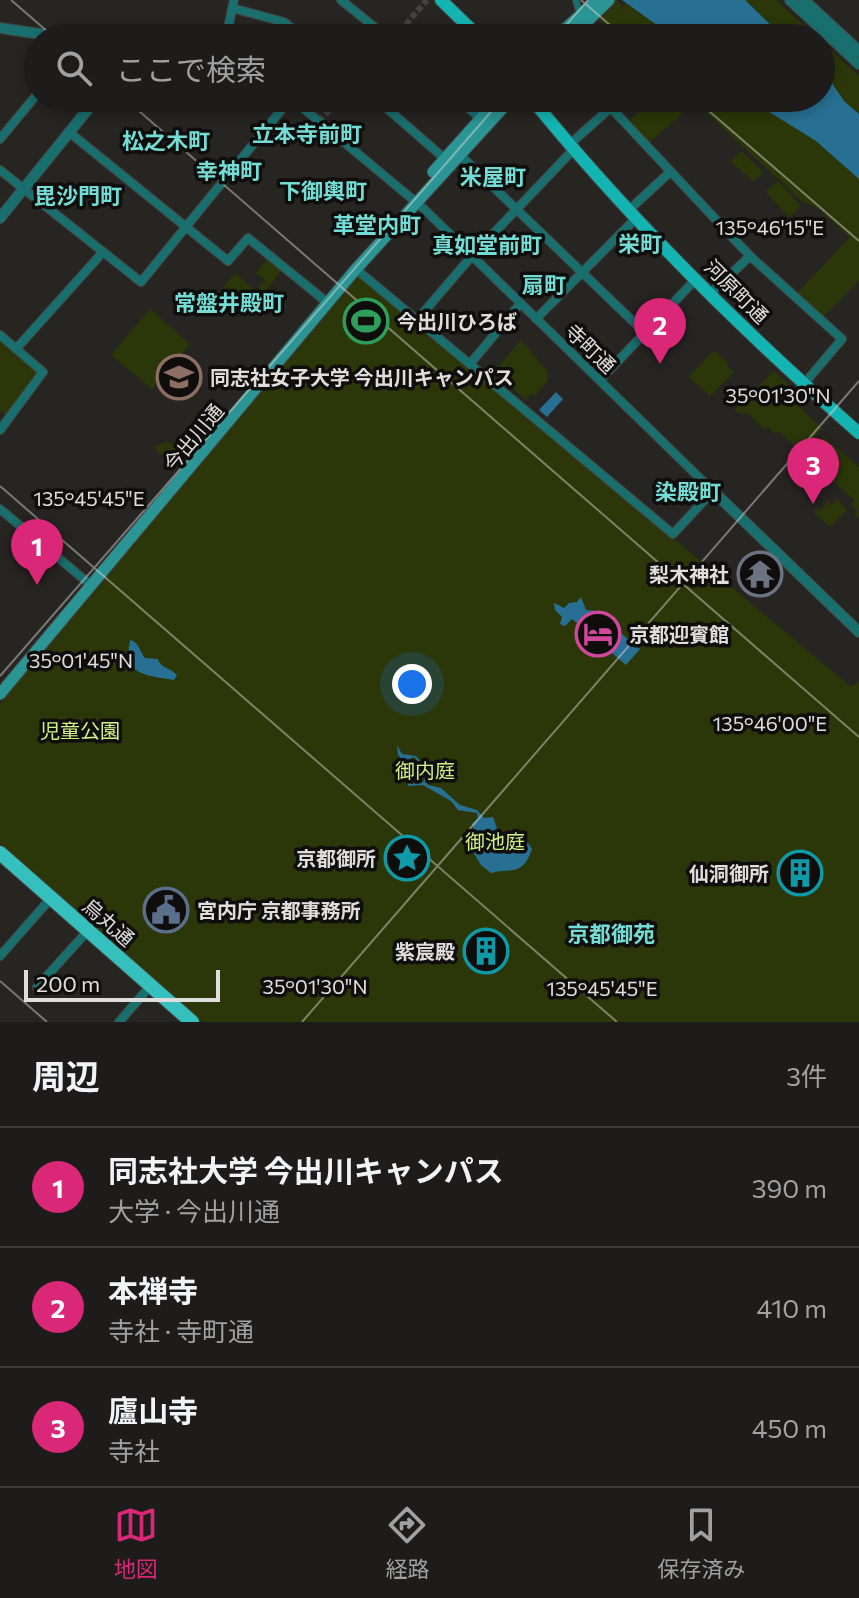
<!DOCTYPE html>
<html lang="ja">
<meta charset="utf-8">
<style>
:root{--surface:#1d1c1a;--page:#252523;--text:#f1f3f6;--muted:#a0a1a2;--line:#3b3a39;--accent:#db2777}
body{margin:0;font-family:Commissioner,"Noto Sans JP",sans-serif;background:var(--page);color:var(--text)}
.scale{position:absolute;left:24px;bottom:20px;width:196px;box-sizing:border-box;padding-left:8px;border:4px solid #e0dedd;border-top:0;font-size:22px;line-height:28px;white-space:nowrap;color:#e0dedd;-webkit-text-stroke:6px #0f0e0d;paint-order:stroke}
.you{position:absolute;left:412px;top:684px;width:28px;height:28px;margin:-20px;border:6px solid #fff;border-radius:50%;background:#1a73e8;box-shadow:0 0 0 12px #1a73e833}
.badge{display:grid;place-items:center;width:52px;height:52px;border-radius:50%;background:var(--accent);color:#fff;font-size:26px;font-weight:700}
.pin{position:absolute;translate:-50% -66px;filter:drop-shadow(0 2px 4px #0008)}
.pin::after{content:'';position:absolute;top:42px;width:28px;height:24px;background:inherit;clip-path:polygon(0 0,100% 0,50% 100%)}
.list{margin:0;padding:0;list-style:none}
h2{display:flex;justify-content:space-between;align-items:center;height:104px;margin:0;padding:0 32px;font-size:34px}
h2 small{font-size:26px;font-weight:400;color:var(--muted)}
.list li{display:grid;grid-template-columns:52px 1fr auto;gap:24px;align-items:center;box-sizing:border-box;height:120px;padding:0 32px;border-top:2px solid var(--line)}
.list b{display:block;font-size:30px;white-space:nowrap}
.list p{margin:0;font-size:26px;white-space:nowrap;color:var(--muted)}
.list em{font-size:26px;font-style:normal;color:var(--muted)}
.icon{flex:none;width:44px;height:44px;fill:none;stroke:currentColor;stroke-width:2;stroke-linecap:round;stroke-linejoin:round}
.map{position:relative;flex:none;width:859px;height:1022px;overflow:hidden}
.search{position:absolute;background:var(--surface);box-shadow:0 4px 12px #0003;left:24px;right:24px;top:24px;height:88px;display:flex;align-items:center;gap:20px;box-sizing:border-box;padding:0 28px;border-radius:44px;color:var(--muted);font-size:30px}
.sheet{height:464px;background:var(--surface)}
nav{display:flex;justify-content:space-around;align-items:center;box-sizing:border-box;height:112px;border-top:2px solid var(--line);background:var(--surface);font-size:22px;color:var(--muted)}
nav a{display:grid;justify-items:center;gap:4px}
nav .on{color:var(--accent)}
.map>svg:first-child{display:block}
.green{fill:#2b3708}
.water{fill:#287093;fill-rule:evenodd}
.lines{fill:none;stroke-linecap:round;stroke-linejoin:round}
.pedestrian-tunnel{stroke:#43413e;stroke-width:6;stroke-dasharray:6 3;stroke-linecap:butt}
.pedestrian-casing{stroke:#454340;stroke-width:8}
.minor-casing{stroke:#454340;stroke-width:10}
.tertiary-casing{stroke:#454340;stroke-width:12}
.secondary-casing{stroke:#454340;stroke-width:13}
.primary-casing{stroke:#454340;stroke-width:14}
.trunk-casing{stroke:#454340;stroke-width:16}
.pedestrian{stroke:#196f6e;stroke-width:6}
.minor{stroke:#196f6e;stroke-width:8}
.tertiary{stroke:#196f6e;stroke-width:10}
.secondary{stroke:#2a9594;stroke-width:11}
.primary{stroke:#14b4b2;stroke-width:12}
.trunk{stroke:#36c0bd;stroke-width:14}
.ticks{fill:none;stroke:#e0dedd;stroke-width:2;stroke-opacity:0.45}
.labels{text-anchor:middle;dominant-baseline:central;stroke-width:7;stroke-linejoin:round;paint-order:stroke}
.street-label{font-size:20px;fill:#e0dedd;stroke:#0f0e0d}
.poi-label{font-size:20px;font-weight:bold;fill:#e0dedd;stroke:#0f0e0d;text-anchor:start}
.park-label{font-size:20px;fill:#d0f284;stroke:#0f0e0d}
.neighbourhood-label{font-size:22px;font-weight:bold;fill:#73ddd5;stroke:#0f0e0d}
.ticks-label{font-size:20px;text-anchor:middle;fill:#e0dedd;stroke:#0f0e0d;stroke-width:7;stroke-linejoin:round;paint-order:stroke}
</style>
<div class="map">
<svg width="859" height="1022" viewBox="0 0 859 1022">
<rect width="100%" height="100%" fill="#272522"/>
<path class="green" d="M603 0H617L622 5 619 10 629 0H776L818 38H622L599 20 611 8Z
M821 41 859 76V281L822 318 796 294 850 237 818 208 802 201 695 102 649 143 629 121 655 98H821Z
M741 151 763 172 754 182 731 162Z
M778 181 801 206 789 217 766 192Z
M268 258 281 271 265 292 258 288 265 280 256 273Z
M235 273 261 296 244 317 217 295Z
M359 275 851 687 859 681V1022H202L0 843V704Z
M150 309 190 344 152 389 111 355Z
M521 340 548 372V381L534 396 531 394 526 400 514 390 512 382 495 371Z
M0 341 36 372V377L7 415 0 411Z
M714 350 728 363 727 366 734 372 710 396 689 377Z
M774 371 798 394 793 400 822 429 806 446 810 450 824 437 859 467V518L854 514 857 510 851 504 854 500 823 472 813 481 795 464 804 455 779 431 775 434 768 427 765 430 746 412 743 415 734 410Z
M166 442 178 444 181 447 167 460 153 447Z
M837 499 847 510 830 527 814 512 817 509 820 511 827 501 832 505Z"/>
<path class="water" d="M622 0H745L784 38H675Z
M821 67 844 101 859 114V179L816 141 750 100 752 98H821Z
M556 392 563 399 547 417 539 410Z
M581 597 586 610 596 611 604 626 612 632 617 630 640 649 626 665 599 642 602 638 591 629 588 632 572 619 565 626 560 624 562 617 555 610 554 603 564 608 569 603 577 602Z
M130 640C140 643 139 651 145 658L158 659C160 668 171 668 177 675L174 680C160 677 133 677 128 659 127 653 130 645 130 640Z
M397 745 402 754 416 756C427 768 422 773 428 785L441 788 460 805 477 810 484 818 493 817 499 834 504 832 511 837H524L532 849C522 878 511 867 491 873L481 865 472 850H466L469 839 475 842 477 840 472 824 478 818 477 813 458 810 451 801 423 785 408 786 406 764 398 755ZM414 757 423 767 424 780 422 783 411 784 407 760Z"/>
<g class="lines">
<path class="pedestrian-tunnel" d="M394 38 427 0
M319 121 340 98"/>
<g class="pedestrian-casing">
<path id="pedestrian" d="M576 0 580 15"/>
</g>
<g class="minor-casing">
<path id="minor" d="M341 0 388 38
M232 8 284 22 304 38
M226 38 234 0
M375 98 445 159
M457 98 481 119
M69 132 228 261 248 238 323 299
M0 139 38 93
M569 145 608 110H613L750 256 842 339 804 384
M457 152 644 332
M0 170 141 282 291 98 423 208 713 491 673 534 356 269
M630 209 670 172
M711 293 750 256
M536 319 637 217
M417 320 471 257 573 150
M0 335 43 372 0 430
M16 349 103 252
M470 364 520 304
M600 380 696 279
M0 509 92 586
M0 956 51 898
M37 987 83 936
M119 1022 146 991"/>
</g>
<g class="tertiary-casing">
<path id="tertiary" d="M790 0 859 64
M804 0 859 51
M0 28 66 38
M0 218 97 98
M713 491 859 632"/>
</g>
<g class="secondary-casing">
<path id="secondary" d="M555 38 597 0
M570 38 609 0
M433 172 499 98
M0 694 356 269 512 98"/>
</g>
<g class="primary-casing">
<path id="primary" d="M441 0 480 38
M531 98C629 219 742 330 859 433"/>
</g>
<g class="trunk-casing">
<path id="trunk" d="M0 853 192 1022"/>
</g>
<use href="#pedestrian" class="pedestrian"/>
<use href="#minor" class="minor"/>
<use href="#tertiary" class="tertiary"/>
<use href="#secondary" class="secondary"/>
<use href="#primary" class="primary"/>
<use href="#trunk" class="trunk"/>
</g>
<path class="ticks" d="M11 0 55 38M581 0 625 38M555 38 588 0M124 98 859 737M694 98 859 241M0 486 617 1022M0 676 503 98M0 981 47 1022M302 1022 859 381"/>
<defs>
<g id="stadium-ring" transform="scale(2.3)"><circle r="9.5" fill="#0f0e0d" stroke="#2e9e5b" stroke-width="1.5"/><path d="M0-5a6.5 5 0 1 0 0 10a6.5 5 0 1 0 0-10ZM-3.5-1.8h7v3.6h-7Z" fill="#2e9e5b"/></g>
<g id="university-ring" transform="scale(2.3)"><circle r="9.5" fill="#0f0e0d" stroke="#8d6e63" stroke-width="1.5"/><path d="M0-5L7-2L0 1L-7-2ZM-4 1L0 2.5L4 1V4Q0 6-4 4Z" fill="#8d6e63"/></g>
<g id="temple-ring" transform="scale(2.3)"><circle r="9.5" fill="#0f0e0d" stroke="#6b7280" stroke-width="1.5"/><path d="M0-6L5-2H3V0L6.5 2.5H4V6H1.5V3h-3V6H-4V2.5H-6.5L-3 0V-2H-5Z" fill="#6b7280"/></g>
<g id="hotel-ring" transform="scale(2.3)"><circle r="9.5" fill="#0f0e0d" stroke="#d1479c" stroke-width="1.5"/><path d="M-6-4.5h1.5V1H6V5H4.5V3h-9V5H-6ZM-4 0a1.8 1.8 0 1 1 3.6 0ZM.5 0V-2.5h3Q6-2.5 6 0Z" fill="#d1479c"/></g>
<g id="sight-ring" transform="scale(2.3)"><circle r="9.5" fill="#0f0e0d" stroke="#0f9aa8" stroke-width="1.5"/><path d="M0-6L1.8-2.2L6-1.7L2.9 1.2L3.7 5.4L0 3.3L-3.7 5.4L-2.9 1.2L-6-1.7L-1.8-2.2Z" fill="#0f9aa8"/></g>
<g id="building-ring" transform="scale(2.3)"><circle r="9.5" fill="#0f0e0d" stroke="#0f9aa8" stroke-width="1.5"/><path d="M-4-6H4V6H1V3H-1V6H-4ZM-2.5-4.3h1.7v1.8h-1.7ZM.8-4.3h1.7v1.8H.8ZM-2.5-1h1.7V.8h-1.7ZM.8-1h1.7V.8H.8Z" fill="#0f9aa8"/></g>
<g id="civic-ring" transform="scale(2.3)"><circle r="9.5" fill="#0f0e0d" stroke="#5c6f8a" stroke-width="1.5"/><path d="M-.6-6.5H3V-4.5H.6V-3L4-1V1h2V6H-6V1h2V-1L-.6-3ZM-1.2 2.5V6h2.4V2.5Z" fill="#5c6f8a"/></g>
</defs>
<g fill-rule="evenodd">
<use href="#stadium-ring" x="366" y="321"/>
<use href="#university-ring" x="179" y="377"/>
<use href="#temple-ring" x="760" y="574"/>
<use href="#hotel-ring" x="598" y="634"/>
<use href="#sight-ring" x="407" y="858"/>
<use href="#building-ring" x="800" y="873"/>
<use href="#civic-ring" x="166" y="910"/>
<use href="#building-ring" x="486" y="951"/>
</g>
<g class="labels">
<g class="street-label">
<text transform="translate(737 291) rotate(45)">河原町通</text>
<text transform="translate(591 348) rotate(44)">寺町通</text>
<text transform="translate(193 437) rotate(-50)">今出川通</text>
<text transform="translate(109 922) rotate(41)">烏丸通</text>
</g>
<g class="poi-label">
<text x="397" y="321">今出川ひろば</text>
<text x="210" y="377">同志社女子大学 今出川キャンパス</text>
<text x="729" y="574" text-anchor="end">梨木神社</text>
<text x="629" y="634">京都迎賓館</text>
<text x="376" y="858" text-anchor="end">京都御所</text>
<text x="769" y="873" text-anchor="end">仙洞御所</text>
<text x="197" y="910">宮内庁 京都事務所</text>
<text x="455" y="951" text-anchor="end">紫宸殿</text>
</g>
<g class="park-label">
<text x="80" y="730">児童公園</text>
<text x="425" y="770">御内庭</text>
<text x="495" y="841">御池庭</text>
</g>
<g class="neighbourhood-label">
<text x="307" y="133">立本寺前町</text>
<text x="166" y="140">松之木町</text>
<text x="229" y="170">幸神町</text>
<text x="493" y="176">米屋町</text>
<text x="323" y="190">下御輿町</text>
<text x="78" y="195">毘沙門町</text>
<text x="377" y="224">革堂内町</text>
<text x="640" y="243">栄町</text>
<text x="487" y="244">真如堂前町</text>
<text x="544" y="284">扇町</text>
<text x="229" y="302">常盤井殿町</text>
<text x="688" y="491">染殿町</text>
<text x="611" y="933">京都御苑</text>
</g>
</g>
<g class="ticks-label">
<text x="770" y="235">135°46'15"E</text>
<text x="778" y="403">35°01'30"N</text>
<text x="89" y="506">135°45'45"E</text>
<text x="81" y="668">35°01'45"N</text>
<text x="770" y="731">135°46'00"E</text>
<text x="315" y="994">35°01'30"N</text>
<text x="602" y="996">135°45'45"E</text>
</g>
</svg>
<div class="scale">200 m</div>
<div class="you"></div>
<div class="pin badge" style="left:37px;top:585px">1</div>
<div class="pin badge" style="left:660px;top:364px">2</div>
<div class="pin badge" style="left:813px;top:504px">3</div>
<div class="search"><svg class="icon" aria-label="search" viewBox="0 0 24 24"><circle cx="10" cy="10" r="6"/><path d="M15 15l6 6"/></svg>ここで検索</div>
</div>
<section class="sheet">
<h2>周辺<small>3件</small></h2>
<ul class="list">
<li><span class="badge">1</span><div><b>同志社大学 今出川キャンパス</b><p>大学 · 今出川通</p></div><em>390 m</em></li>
<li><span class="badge">2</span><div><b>本禅寺</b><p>寺社 · 寺町通</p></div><em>410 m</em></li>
<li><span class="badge">3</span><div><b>廬山寺</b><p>寺社</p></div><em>450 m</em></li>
</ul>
</section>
<nav>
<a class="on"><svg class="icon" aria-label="map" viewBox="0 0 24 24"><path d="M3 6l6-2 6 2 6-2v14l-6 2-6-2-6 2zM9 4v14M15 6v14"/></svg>地図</a>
<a><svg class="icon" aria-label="directions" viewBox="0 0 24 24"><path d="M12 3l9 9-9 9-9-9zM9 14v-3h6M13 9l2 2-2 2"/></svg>経路</a>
<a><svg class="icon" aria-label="saved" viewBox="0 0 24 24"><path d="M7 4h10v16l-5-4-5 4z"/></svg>保存済み</a>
</nav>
